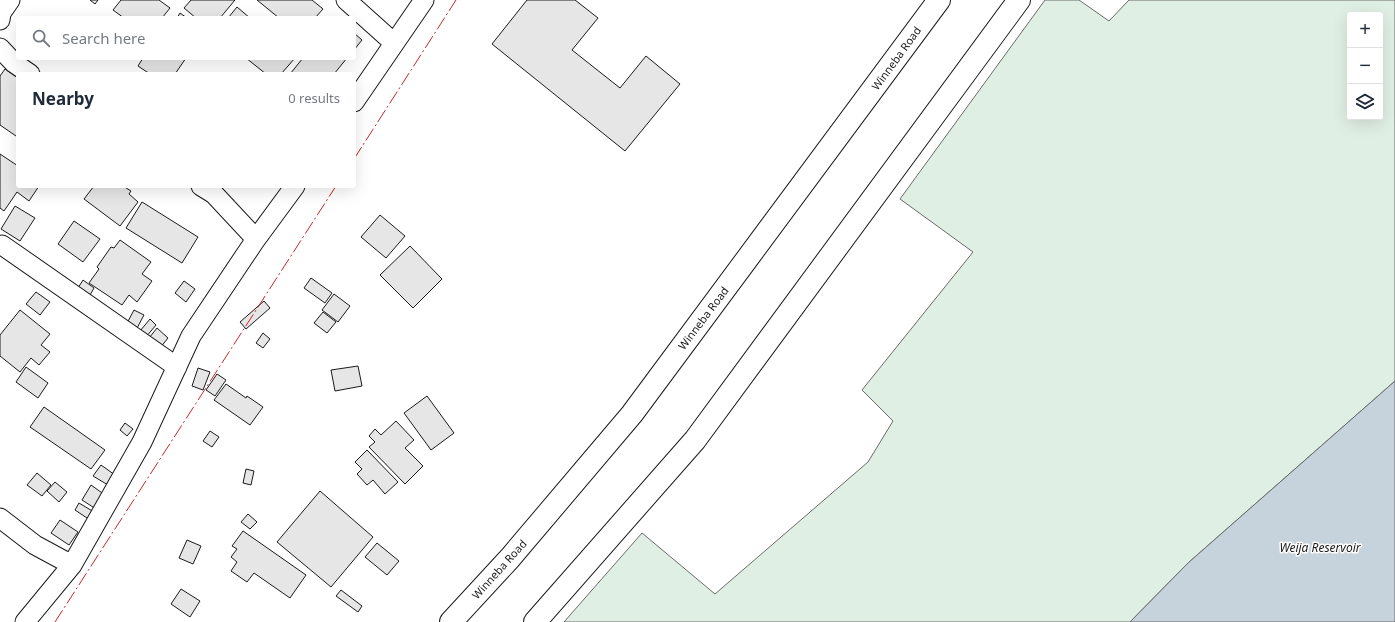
<!DOCTYPE html>
<meta charset="utf-8">
<style>
:root{--surface:#fff;--page:#f6f6f7;--text:#1f2937;--muted:#747a83;--line:#e0e1e3}
body{margin:0;font-family:"Noto Sans",sans-serif;background:var(--page);color:var(--text)}
.controls{position:absolute;right:12px;top:12px;display:grid;overflow:hidden;border-radius:4px;box-shadow:0 4px 16px #0002}
.controls button{width:36px;height:36px;display:grid;place-items:center;padding:0;border:0;border-bottom:1px solid var(--line);background:var(--surface);color:var(--text);font:20px sans-serif}
.list{margin:0;padding:0;list-style:none}
h2{display:flex;justify-content:space-between;align-items:center;height:52px;margin:0;padding:0 16px;font-size:17px}
h2 small{font-size:13px;font-weight:400;color:var(--muted)}
.icon{flex:none;width:22px;height:22px;fill:none;stroke:currentColor;stroke-width:2;stroke-linecap:round;stroke-linejoin:round}
.map{position:relative;flex:none;width:1395px;height:622px;overflow:hidden}
.search{position:absolute;background:var(--surface);box-shadow:0 4px 16px #0002;left:16px;top:16px;width:340px;height:44px;display:flex;align-items:center;gap:10px;box-sizing:border-box;padding:0 14px;border-radius:4px;color:var(--muted);font-size:15px}
.panel{position:absolute;background:var(--surface);box-shadow:0 4px 16px #0002;left:16px;top:72px;width:340px;height:116px;border-radius:4px}
.map>svg:first-child{display:block}
.green{fill:#e0efe3;stroke:#6a6a6a;fill-rule:evenodd}
.water{fill:#c6d2dc;stroke:#6a6a6a}
.building{fill:#e6e6e6;stroke:#1a1a1a}
.lines{fill:none;stroke-linecap:round;stroke-linejoin:round}
.street-casing{stroke:#1a1a1a;stroke-width:21}
.highway-casing{stroke:#1a1a1a;stroke-width:24}
.street{stroke:#fff;stroke-width:19}
.highway{stroke:#fff;stroke-width:22}
.power{stroke:#c62828;stroke-width:1;stroke-dasharray:14 3 2 3;stroke-linecap:butt}
.labels{text-anchor:middle;dominant-baseline:central;stroke-width:3;stroke-linejoin:round;paint-order:stroke}
.street-label{font-size:11px;fill:#1a1a1a;stroke:#fff}
.water-label{font-size:12px;font-style:italic;fill:#1a1a1a;stroke:#fff}
</style>
<div class="map">
<svg width="1395" height="622" viewBox="0 0 1395 622">
<rect width="100%" height="100%" fill="#fff"/>
<path class="green" d="M1045 0H1079L1109 21 1129 0H1395V381L1188 563 1130 622H564L642 533 715 594 868 462 893 421 862 390 973 252 900 199ZM1350 15H1380V117H1350Z"/>
<path class="water" d="M1395 381V622H1130L1188 563Z"/>
<path class="building" d="M90 0H98L95 4Z
M121 0H159L170 8 162 18H124L113 10Z
M191 0H235L220 18H196L184 8Z
M257 0H312L323 9 315 18H279Z
M527 0H575L598 18 572 50 620 88 646 56 680 84 625 151 492 44Z
M237 7 250 18H228Z
M180 13 187 18H177Z
M354 33 362 40 354 50Z
M143 58H186L175 74H150L138 66Z
M246 58H295L281 74H266Z
M303 58H347L334 74H290Z
M5 69 18 78V134L16 136 0 125V76Z
M0 154 18 166V186H39L29 201 17 192 4 211 0 208Z
M94 186H123L131 191 129 194 138 202 120 226 84 199Z
M142 202 198 237 182 263 126 228Z
M15 206 35 218 20 241 1 229Z
M380 215 405 236 386 258 361 237Z
M74 221 100 239 83 262 58 244Z
M120 240 151 262 142 274 152 281 137 302 129 295 122 305 89 283 99 269 97 267 111 247 114 248Z
M410 246 442 279 413 308 380 275Z
M311 278 332 293 325 303 304 288Z
M83 280 94 288 90 295 78 288Z
M184 281 195 289 186 302 175 293Z
M36 292 50 302 40 315 26 304Z
M334 294 350 306 338 322 322 310Z
M264 301 270 308 246 329 240 322Z
M20 310 50 334 41 345 50 352 39 365 31 358 20 372 0 356V335Z
M134 310 144 315 136 330 126 325Z
M323 312 336 322 327 333 314 323Z
M150 319 156 325 146 337 140 331Z
M157 328 168 338 160 348 149 338Z
M263 333 270 339 263 348 256 343Z
M358 366 362 386 335 391 331 370Z
M26 367 48 383 38 398 16 382Z
M198 368 210 372 203 390 192 386Z
M217 374 226 380 215 396 206 390Z
M226 384 246 398 247 396 263 407 250 425 214 400Z
M427 396 454 433 431 450 404 413Z
M44 407 105 450 91 469 30 427Z
M396 421 414 440 405 448 423 466 405 484 369 447 375 442 369 436 375 429 381 435Z
M125 423 133 429 127 436 120 430Z
M210 431 219 437 212 447 203 441Z
M367 450 398 482 385 494 373 480 367 485 357 474 362 469 355 462Z
M101 465 115 475 108 485 93 476Z
M246 469 254 471 251 485 243 483Z
M37 473 51 485 42 496 27 485Z
M55 482 67 492 59 502 47 491Z
M91 485 105 495 96 509 82 500Z
M320 491 373 537 331 587 277 542Z
M79 503 94 512 90 520 75 510Z
M248 514 257 522 250 529 241 522Z
M60 520 78 532 69 545 51 533Z
M243 531 306 575 290 598 254 573 247 582 231 571 237 562 231 557 237 549 232 546Z
M187 540 201 546 193 564 179 558Z
M377 543 399 561 387 575 365 557Z
M181 589 200 601 190 617 171 604Z
M341 590 362 606 358 612 336 596Z"/>
<g class="lines">
<g class="street-casing">
<path id="street" d="M346 0 394 43
M0 20 1 13 10 0
M0 48 14 63 30 74
M354 102 424 0
M201 186 214 194 256 239
M2 245 177 367
M0 518 35 545 72 565
M25 622 72 565 142 442 191 336 256 239 295 186"/>
</g>
<g class="highway-casing">
<path id="highway" d="M451 622 510 558 632 414 939 0
M535 622 695 440 1019 0"/>
</g>
<use href="#street" class="street"/>
<use href="#highway" class="highway"/>
<path class="power" d="M354 159 456 0
M55 622 336 186"/>
</g>
<g class="labels">
<g class="street-label">
<text transform="translate(896 58) rotate(-54)">Winneba Road</text>
<text transform="translate(703 318) rotate(-53)">Winneba Road</text>
<text transform="translate(499 569) rotate(-48)">Winneba Road</text>
</g>
<g class="water-label">
<text x="1320" y="547">Weija Reservoir</text>
</g>
</g>
</svg>
<div class="controls">
<button>+</button>
<button>−</button>
<button><svg class="icon" aria-label="layers" viewBox="0 0 24 24"><path d="M12 4l9 5-9 5-9-5zM3 14l9 5 9-5"/></svg></button>
</div>
<div class="search"><svg class="icon" aria-label="search" viewBox="0 0 24 24"><circle cx="10" cy="10" r="6"/><path d="M15 15l6 6"/></svg>Search here</div>
<section class="panel">
<h2>Nearby<small>0 results</small></h2>
<ul class="list">
</ul>
</section>
</div>
